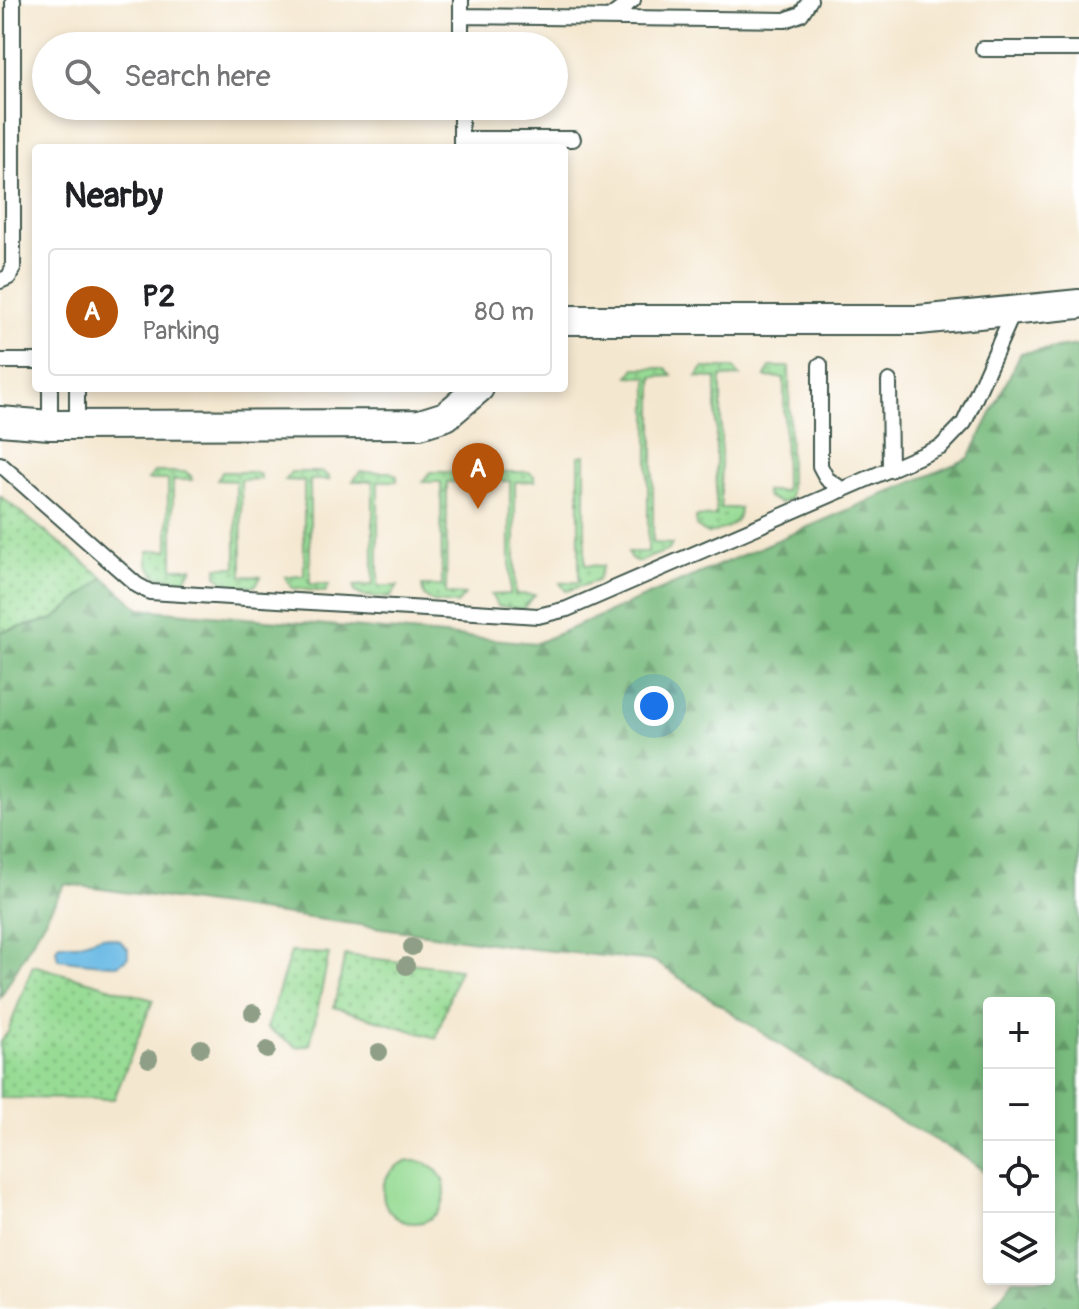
<!DOCTYPE html>
<meta charset="utf-8">
<style>
:root{--surface:#fff;--page:#f6f6f6;--text:#202124;--muted:#757577;--line:#e0e0e0;--accent:#b45309}
body{margin:0;font-family:Pangolin,sans-serif;background:var(--page);color:var(--text)}
.controls{position:absolute;right:24px;bottom:24px;display:grid;overflow:hidden;border-radius:8px;box-shadow:0 4px 12px #0003}
.controls button{width:72px;height:72px;display:grid;place-items:center;padding:0;border:0;border-bottom:2px solid var(--line);background:var(--surface);color:var(--text);font:40px sans-serif}
.you{position:absolute;left:654px;top:706px;width:28px;height:28px;margin:-20px;border:6px solid #fff;border-radius:50%;background:#1a73e8;box-shadow:0 0 0 12px #1a73e833}
.badge{display:grid;place-items:center;width:52px;height:52px;border-radius:50%;background:var(--accent);color:#fff;font-size:26px;font-weight:700}
.pin{position:absolute;translate:-50% -66px;filter:drop-shadow(0 2px 4px #0008)}
.pin::after{content:'';position:absolute;top:42px;width:28px;height:24px;background:inherit;clip-path:polygon(0 0,100% 0,50% 100%)}
.list{margin:0;padding:0;list-style:none}
h2{display:flex;justify-content:space-between;align-items:center;height:104px;margin:0;padding:0 32px;font-size:34px}
h2 small{font-size:26px;font-weight:400;color:var(--muted)}
.list li{display:grid;grid-template-columns:52px 1fr auto;gap:24px;align-items:center;box-sizing:border-box;height:128px;margin:0 16px 16px;padding:0 16px;border:2px solid var(--line);border-radius:8px}
.list b{display:block;font-size:30px;white-space:nowrap}
.list p{margin:0;font-size:26px;white-space:nowrap;color:var(--muted)}
.list em{font-size:26px;font-style:normal;color:var(--muted)}
.icon{flex:none;width:44px;height:44px;fill:none;stroke:currentColor;stroke-width:2;stroke-linecap:round;stroke-linejoin:round}
.map{position:relative;flex:none;width:1079px;height:1309px;overflow:hidden}
.search{position:absolute;background:var(--surface);box-shadow:0 4px 12px #0003;left:32px;top:32px;width:536px;height:88px;display:flex;align-items:center;gap:20px;box-sizing:border-box;padding:0 28px;border-radius:44px;color:var(--muted);font-size:30px}
.panel{position:absolute;background:var(--surface);box-shadow:0 4px 12px #0003;left:32px;top:144px;width:536px;height:248px;border-radius:8px}
.map>svg:first-child{display:block}
.grass{fill:url(#grass-dots);stroke:#5b8c64;stroke-width:2}
.forest{fill:url(#forest-firs);stroke:#4c7c59;stroke-width:2}
.garden{fill:#97db94;stroke:#5b8c64;stroke-width:2}
.water{fill:#6abae5;stroke:#447c8c;stroke-width:2}
.lines{fill:none;stroke-linecap:round;stroke-linejoin:round}
.lane-casing{stroke:#3f564b;stroke-width:18}
.street-casing{stroke:#3f564b;stroke-width:32}
.lane{stroke:#fff;stroke-width:14}
.street{stroke:#fff;stroke-width:28}
.tree{fill:#8f9f87}
</style>
<div class="map">
<svg width="1079" height="1309" viewBox="0 0 1079 1309">
<defs>
<pattern id="grass-dots" width="8" height="8" patternUnits="userSpaceOnUse" patternTransform="scale(2)"><rect width="8" height="8" fill="#97db94"/><path d="M2 2h.1M6 6h.1" fill="none" stroke="#7bb37a" stroke-width="1.8" stroke-linecap="round"/></pattern>
<pattern id="forest-firs" width="22" height="20" patternUnits="userSpaceOnUse" patternTransform="scale(2)"><rect width="22" height="20" fill="#79bb7e"/><path d="M5 1l3.5 6h-7zM16 11l3.5 6h-7z" fill="#639968"/></pattern>
</defs>
<rect width="100%" height="100%" fill="#fff"/>
<filter id="ink" filterUnits="userSpaceOnUse"><feTurbulence type="fractalNoise" baseFrequency=".0125" numOctaves="2"/><feDisplacementMap in="SourceGraphic" scale="16" xChannelSelector="R" yChannelSelector="G"/><feConvolveMatrix kernelMatrix="1 2 1 2 8 2 1 2 1" color-interpolation-filters="sRGB"/></filter>
<filter id="wash" filterUnits="userSpaceOnUse"><feTurbulence type="fractalNoise" baseFrequency=".006" numOctaves="4" result="noise"/><feDisplacementMap in="SourceGraphic" scale="32" xChannelSelector="R" yChannelSelector="G"/><feGaussianBlur stdDeviation="1.8" result="paint"/><feColorMatrix in="noise" values="0 0 0 0 0 0 0 0 0 0 0 0 0 0 0 0 0 1.4 0 .05"/><feComposite in="paint" operator="in"/></filter>
<g filter="url(#wash)">
<rect width="100%" height="100%" fill="#f4e7cf"/>
<path class="grass" d="M770 367H789L790 500 780 503 767 497 765 491H785L784 378 765 377Z
M635 368H666L672 376 653 377V543L672 544 669 550 638 562 630 558 628 552H648V377L629 376Z
M703 368H734L740 376 721 377V508H740C740 526 722 530 707 534L696 526V517L716 516V378L697 377Z
M585 455V565L603 566 597 581 566 591 560 583 579 582V456Z
M154 472H186L191 476 192 480H173V568H192L185 580 156 576 148 564V551L168 550V480H148Z
M222 472H254L260 475 261 479 241 480 242 576 261 577 255 586 227 585 217 576V567H236V481L217 480Z
M291 472H322L329 477V480H310V584L329 585 325 592 292 588 285 577 304 576V481L285 480Z
M360 472H390L397 476V481H378V586H398L390 598 363 596 355 592 354 586 373 585V481H353Z
M430 472H459L466 477V482H447L446 594 465 595 457 604 433 602 424 596 422 586H442L441 482H422Z
M498 472H529L534 476 535 481 515 482V594L535 595 523 609 498 606 491 595 510 594V481H490Z
M0 496 104 578 54 619 0 632Z
M291 952 329 954 310 1045 297 1047 267 1028Z
M345 955 459 969 436 1038 334 1007Z
M33 965 153 1000 114 1099 0 1098V1042L8 1032Z"/>
<path class="forest" d="M1079 345V1309H991L1014 1279H1049V1235L1056 1226 1049 1220V1003H989V1175L962 1155 868 1103 654 961 533 949 65 884 0 998V632L54 619 104 578 140 609 537 643 969 458 1021 353Z"/>
<path class="garden" d="M383 1192a31 31 0 1 1 62 0a31 31 0 1 1-62 0Z"/>
<path class="water" d="M103 936 119 940 128 949V957C126 959 120 964 117 965 113 966 65 960 58 959L56 949 59 944H77Z"/>
</g>
<g filter="url(#ink)">
<g class="lines">
<g class="lane-casing">
<path id="lane" d="M461 16 785 20 801 14 810 0
M609 18 633 0
M461 46V0
M983 49H1079
M461 139H573
M461 146V106
M0 281 9 277 13 268V0
M0 361H36
M820 365V466L827 479 843 490
M889 381 890 470
M77 388V425
M50 425V388
M0 464 137 585 150 592 538 616 567 609 941 447 964 423 1013 313"/>
</g>
<g class="street-casing">
<path id="street" d="M564 320H919L1079 304
M0 421 50 425 420 424 446 416 479 388"/>
</g>
<use href="#lane" class="lane"/>
<use href="#street" class="street"/>
</g>
<g class="tree">
<circle cx="412" cy="947" r="9"/>
<circle cx="406" cy="966" r="9"/>
<circle cx="253" cy="1013" r="9"/>
<circle cx="201" cy="1048" r="9"/>
<circle cx="267" cy="1050" r="9"/>
<circle cx="379" cy="1052" r="9"/>
<circle cx="149" cy="1059" r="9"/>
</g>
</g>
</svg>
<div class="controls">
<button>+</button>
<button>−</button>
<button><svg class="icon" aria-label="locate" viewBox="0 0 24 24"><circle cx="12" cy="12" r="6"/><path d="M12 2v4M12 18v4M2 12h4M18 12h4"/></svg></button>
<button><svg class="icon" aria-label="layers" viewBox="0 0 24 24"><path d="M12 4l9 5-9 5-9-5zM3 14l9 5 9-5"/></svg></button>
</div>
<div class="you"></div>
<div class="pin badge" style="left:478px;top:509px">A</div>
<div class="search"><svg class="icon" aria-label="search" viewBox="0 0 24 24"><circle cx="10" cy="10" r="6"/><path d="M15 15l6 6"/></svg>Search here</div>
<section class="panel">
<h2>Nearby<small></small></h2>
<ul class="list">
<li><span class="badge">A</span><div><b>P2</b><p>Parking</p></div><em>80 m</em></li>
</ul>
</section>
</div>
